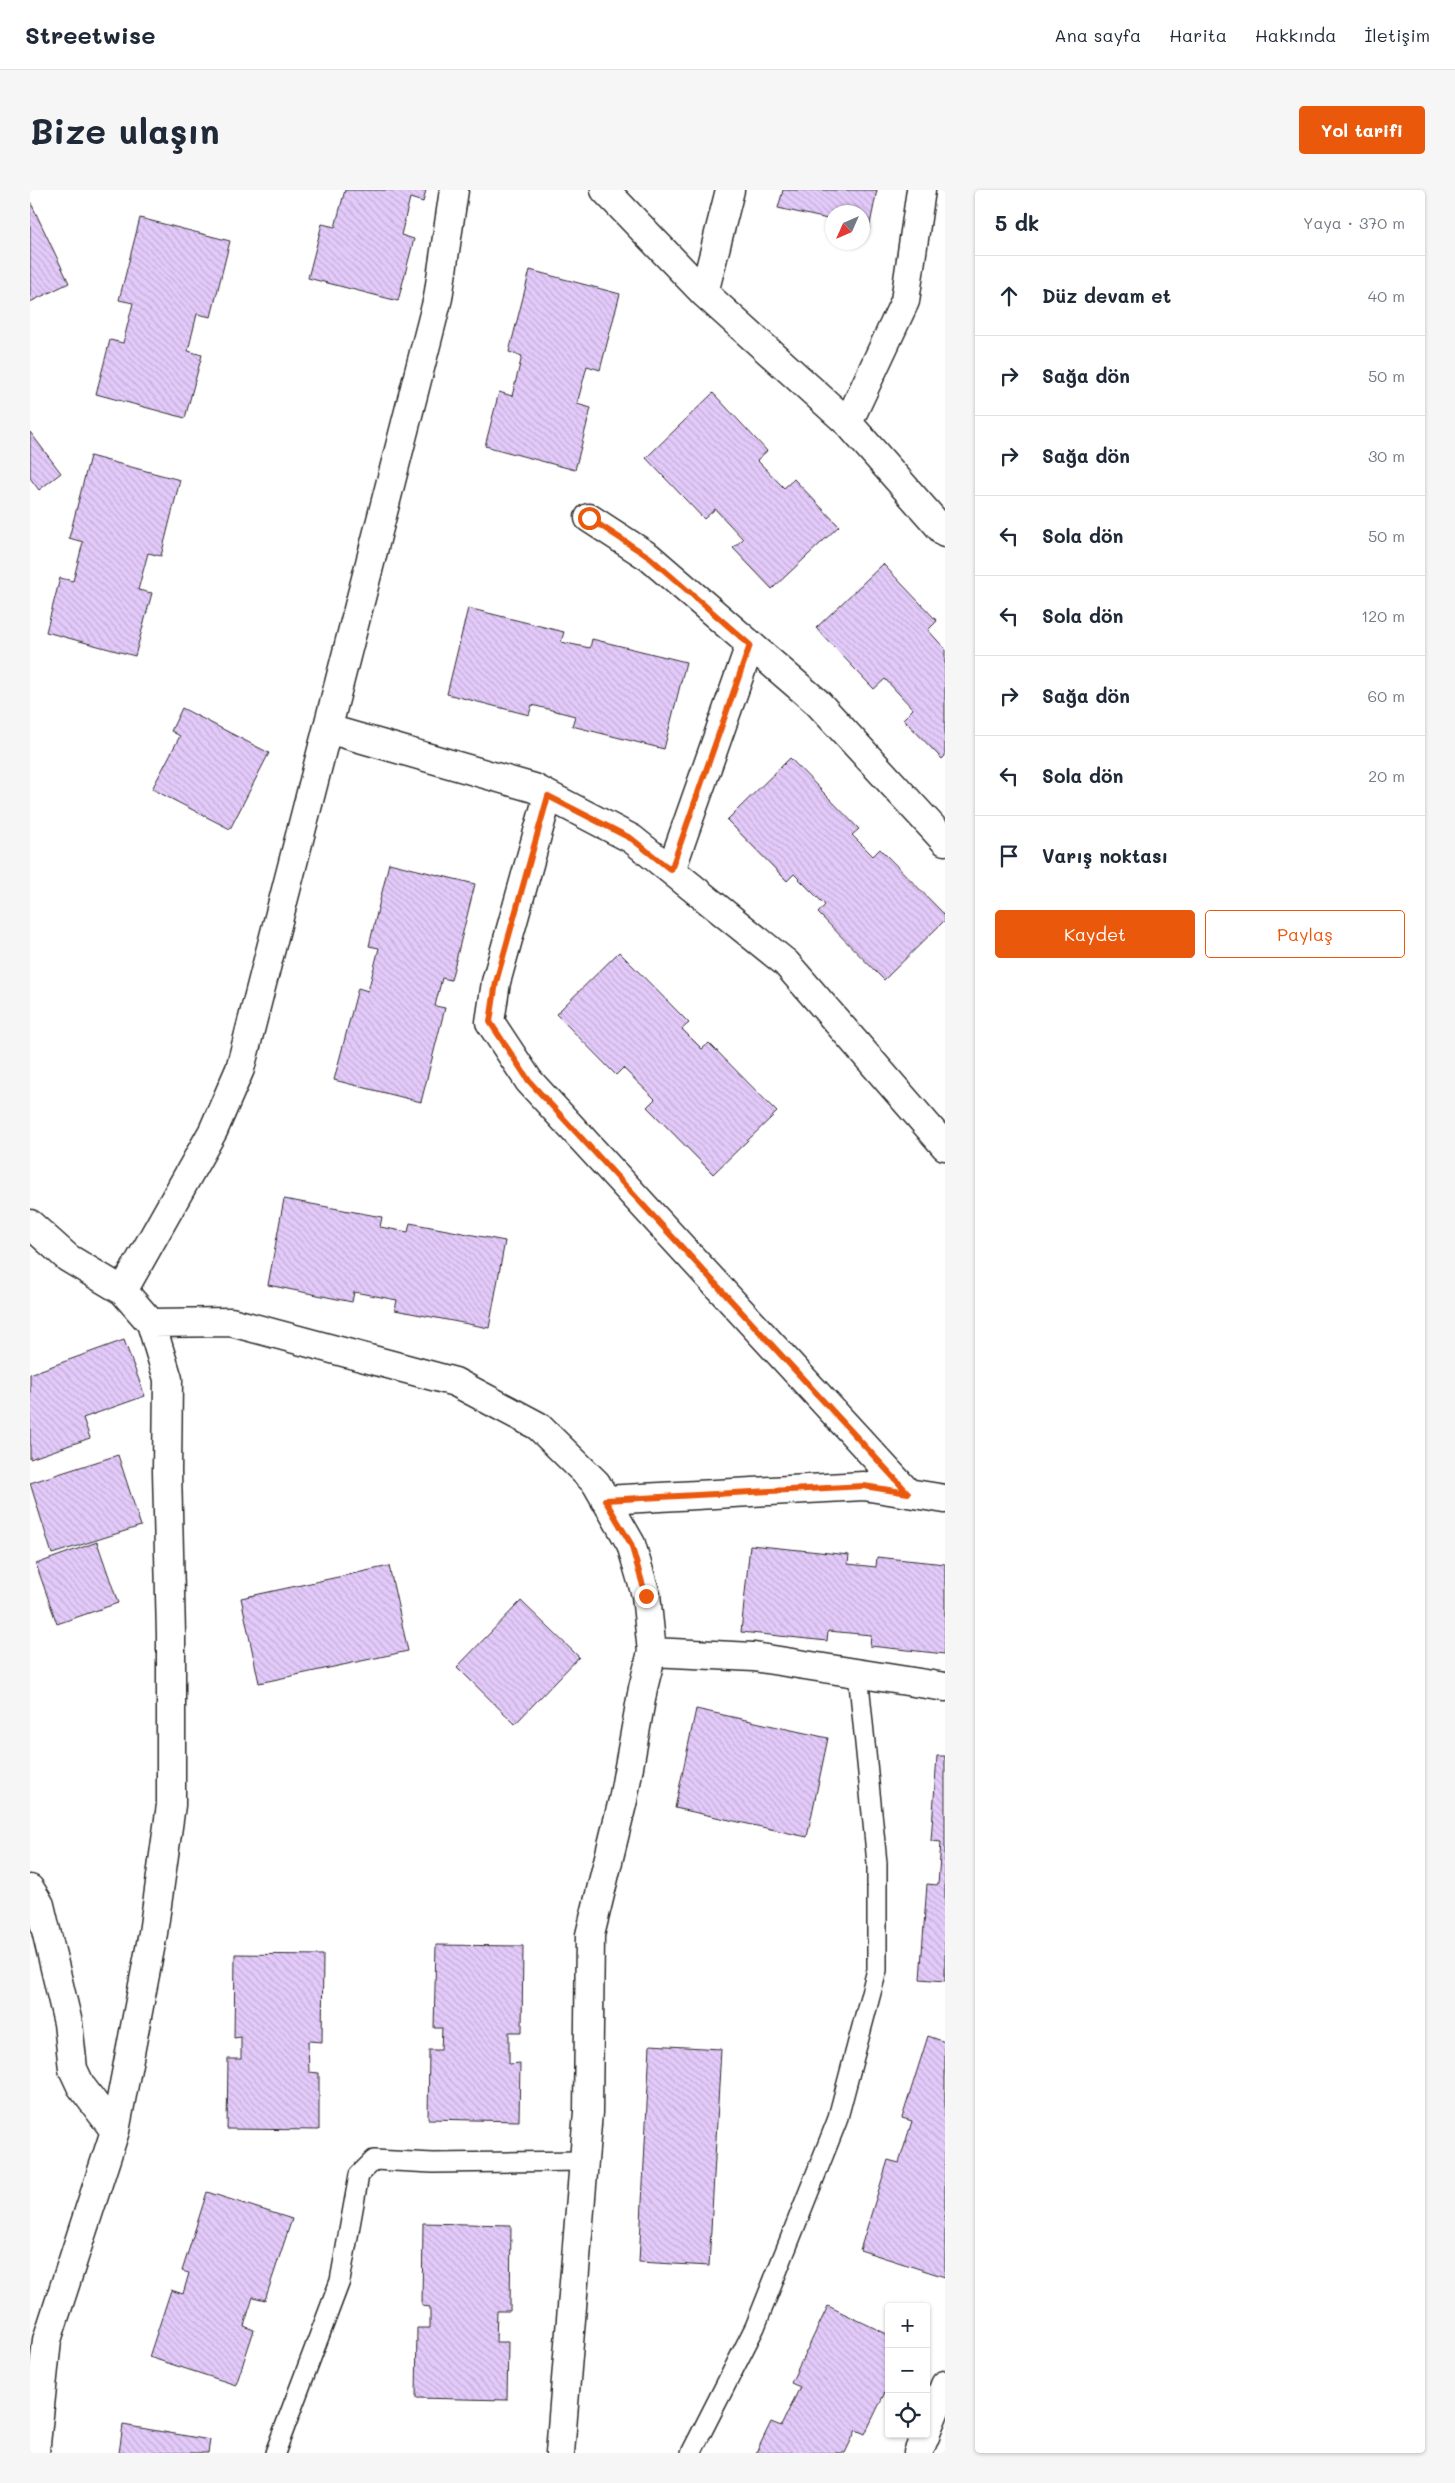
<!DOCTYPE html>
<html lang="tr">
<meta charset="utf-8">
<style>
:root{--surface:#fff;--page:#f6f6f7;--text:#1f2937;--muted:#747a83;--line:#e0e1e3;--accent:#ea580c}
body{margin:0;font-family:Mali,sans-serif;background:var(--page);color:var(--text)}
.controls{position:absolute;right:15px;bottom:15px;display:grid;overflow:hidden;border-radius:5px;box-shadow:0 1px 4px #0004}
.controls button{width:45px;height:45px;display:grid;place-items:center;padding:0;border:0;border-bottom:1px solid var(--line);background:var(--surface);color:var(--text);font:25px sans-serif}
.compass{position:absolute;left:795px;top:15px;width:45px;height:45px;border-radius:50%;background:var(--surface);box-shadow:0 1px 4px #0004;rotate:225deg}
.stop{position:absolute;width:15px;height:15px;margin:-11px;border:4px solid #ea580c;border-radius:50%;background:#fff}
.stop.end{background:#ea580c;border-color:#fff;box-shadow:0 1px 5px #0008}
.list{margin:0;padding:0;list-style:none}
h2{display:flex;justify-content:space-between;align-items:center;height:65px;margin:0;padding:0 20px;font-size:21px}
h2 small{font-size:16px;font-weight:400;color:var(--muted)}
.list li{display:grid;grid-template-columns:32px 1fr auto;gap:15px;align-items:center;box-sizing:border-box;height:80px;padding:0 20px;border-top:1px solid var(--line)}
.list b{display:block;font-size:19px;white-space:nowrap}
.list em{font-size:16px;font-style:normal;color:var(--muted)}
.actions{display:flex;gap:10px;padding:15px 20px}
.actions a{flex:1;padding:11px 0;border:1px solid var(--accent);border-radius:5px;text-align:center;font-size:18px;color:var(--accent)}
.actions .main{background:var(--accent);color:#fff}
.icon{flex:none;width:28px;height:28px;fill:none;stroke:currentColor;stroke-width:2;stroke-linecap:round;stroke-linejoin:round}
.map{position:relative;flex:none;width:915px;height:2263px;overflow:hidden;border-radius:5px}
header{display:flex;align-items:center;gap:30px;box-sizing:border-box;height:70px;padding:0 25px;background:var(--surface);border-bottom:1px solid var(--line)}
header strong{font-size:24px}
nav{display:flex;gap:28px;margin-inline-start:auto;font-size:18px}
.intro{display:flex;align-items:center;justify-content:space-between;box-sizing:border-box;height:120px;padding:0 30px}
h1{margin:0;font-size:35px}
.button{padding:12px 22px;border-radius:5px;background:var(--accent);color:#fff;font-size:18px;font-weight:700}
main{display:flex;gap:30px;padding:0 30px}
aside{flex:1;background:var(--surface);border-radius:5px;box-shadow:0 1px 4px #0004}
.map>svg:first-child{display:block}
.building{fill:url(#building-back-hatch);stroke:#2b2b2b}
.lines{fill:none;stroke-linecap:round;stroke-linejoin:round}
.lane-casing{stroke:#2b2b2b;stroke-width:22}
.street-casing{stroke:#2b2b2b;stroke-width:31}
.lane{stroke:#fff;stroke-width:19}
.street{stroke:#fff;stroke-width:28}
.route{stroke:#ea580c;stroke-width:6}
</style>
<header>
<strong>Streetwise</strong>
<nav><a>Ana sayfa</a><a>Harita</a><a>Hakkında</a><a>İletişim</a></nav>
</header>
<div class="intro"><h1>Bize ulaşın</h1><a class="button">Yol tarifi</a></div>
<main>
<div class="map">
<svg width="915" height="2263" viewBox="0 0 915 2263">
<defs>
<pattern id="building-back-hatch" width="6" height="6" patternUnits="userSpaceOnUse" patternTransform="scale(1.25)"><rect width="6" height="6" fill="#e3cafa"/><path d="M-1 5l2 2M0 0l6 6M5-1l2 2" fill="none" stroke="#c3aed6"/></pattern>
</defs>
<rect width="100%" height="100%" fill="#fff"/>
<filter id="ink" filterUnits="userSpaceOnUse"><feTurbulence type="fractalNoise" baseFrequency=".02" numOctaves="2"/><feDisplacementMap in="SourceGraphic" scale="10" xChannelSelector="R" yChannelSelector="G"/><feConvolveMatrix kernelMatrix="1 2 1 2 8 2 1 2 1" color-interpolation-filters="sRGB"/></filter>
<g filter="url(#ink)">
<path class="building" d="M315 0H396L393 12 380 8 371 45 384 49 368 111 278 88 292 34 305 37Z
M753 0H847L839 39 832 37V22H802V30L748 18Z
M0 11 39 93 0 112Z
M110 28 200 51 181 127 167 124 158 161 172 165 155 228 66 204 80 150 93 153 103 113 89 110Z
M500 80 590 104 570 180 557 176 547 214 561 218 545 280 455 256 469 202 482 206 492 166 479 162Z
M683 203 737 261 727 270 754 298 764 289 809 336 742 399 703 358 713 349 685 319 674 329 616 268Z
M0 242 31 283 9 300 0 288Z
M60 266 150 290 131 366 118 363 108 400 122 403 105 466 16 442 30 388 43 391 53 352 39 348Z
M853 374 907 431 898 440 915 459V566L912 569 873 529 883 519 855 489 844 499 786 438Z
M438 418 534 442 531 452 560 458 562 449 656 472 634 559 542 536 545 526 502 515 499 525 417 504Z
M152 518 239 563 200 639 122 599 150 546 141 541Z
M760 568 829 639 822 645 843 666 850 659 915 725V730L854 790 788 723 795 715 764 684 757 691 697 630Z
M359 673 445 694 421 790 412 788 405 816 415 818 391 912 304 890 328 798 338 801 349 758 339 756Z
M589 762 659 833 652 839 672 859 679 853 747 922 683 984 617 917 625 909 593 878 586 885 526 824Z
M254 1009 352 1027 350 1037 378 1042 380 1033 475 1051 459 1138 365 1120 367 1110 324 1102 322 1112 238 1095Z
M94 1150 115 1206 53 1228 60 1248 0 1269V1184Z
M88 1265 111 1336 22 1364 0 1293Z
M67 1352 88 1413 27 1434 6 1374Z
M720 1355 819 1365 818 1374 846 1377 847 1367 915 1374V1464L840 1456 841 1445 798 1441 797 1451 711 1442Z
M359 1376 378 1461 229 1493 211 1408Z
M491 1411 549 1467 485 1534 427 1477Z
M666 1519 798 1548 777 1647 645 1618Z
M907 1566H915V1791L890 1789 897 1694 908 1695 911 1652 901 1651Z
M406 1755 493 1756 492 1842H479V1874L490 1873 489 1931 398 1929 399 1860H411L412 1838H404Z
M205 1764 293 1765 292 1852 278 1851 279 1882 289 1883V1940L197 1939 198 1869H211V1847L204 1848Z
M898 1846 915 1852V2087L830 2060 858 1970 869 1973 882 1931 872 1928Z
M620 1855 691 1859 679 2076 609 2072Z
M177 2002 262 2029 235 2110 223 2107 214 2136 224 2140 206 2195 119 2167 141 2100 153 2104 159 2083 152 2081Z
M393 2033 481 2035 480 2121H467L466 2152H478L477 2210 386 2208 387 2138H400V2117L392 2116Z
M798 2116 859 2145V2194L835 2244 826 2240 815 2263H726L741 2232 751 2236 770 2197 761 2193Z
M93 2235 180 2250 178 2263H89Z"/>
<g class="lines">
<g class="lane-casing">
<path id="lane" d="M245 2263 310 2091 329 1985 344 1970 403 1973 554 1971
M661 2263 725 2137 807 1931 847 1780V1673L828 1483"/>
</g>
<g class="street-casing">
<path id="street" d="M575 0 674 103 818 233 915 343
M674 103 700 0
M818 233 875 111 891 0
M559 328 619 367 788 513 915 651
M298 539 504 598 602 649 756 773 915 956
M518 606 466 792 460 832 499 891 878 1303
M641 680 720 455
M0 1034 38 1068 93 1101 121 1133 138 1189 137 1281 141 1445V1615L123 1743 85 1941 17 2150 5 2263
M93 1101 183 941 210 879 408 108 424 0
M121 1133 201 1132 425 1192 508 1236 566 1293 601 1354 616 1405 622 1462 613 1498 593 1610 560 1745 558 1922 530 2263
M575 1310 834 1296 915 1309
M622 1462 724 1467 915 1497
M0 1699 10 1715 38 1833 43 1879 51 1896 85 1941
M896 2242 915 2195
M888 2263 896 2244"/>
</g>
<use href="#lane" class="lane"/>
<use href="#street" class="street"/>
</g>
</g>
<g class="lines" filter="url(#ink)">
<path class="route" d="M559 328 619 367 720 455 641 680 602 649 518 606 466 792 460 832 499 891 878 1303 834 1296 575 1310 601 1354 616 1406"/>
</g>
</svg>
<div class="controls">
<button>+</button>
<button>−</button>
<button><svg class="icon" aria-label="locate" viewBox="0 0 24 24"><circle cx="12" cy="12" r="6"/><path d="M12 2v4M12 18v4M2 12h4M18 12h4"/></svg></button>
</div>
<svg class="compass" viewBox="-18 -18 36 36"><path d="M0-13l5 13h-10z" fill="#e53935"/><path d="M0 13l5-13h-10z" fill="#747a83"/></svg>
<div class="stop" style="left:559px;top:328px"></div>
<div class="stop end" style="left:616px;top:1406px"></div>
</div>
<aside>
<h2>5 dk<small>Yaya · 370 m</small></h2>
<ul class="list">
<li><svg class="icon" aria-label="ahead" viewBox="0 0 24 24"><path d="M12 20V5M6 11l6-6 6 6"/></svg><div><b>Düz devam et</b></div><em>40 m</em></li>
<li><svg class="icon" aria-label="right" viewBox="0 0 24 24"><path d="M7 20v-9h11M14 6l5 5-5 5"/></svg><div><b>Sağa dön</b></div><em>50 m</em></li>
<li><svg class="icon" aria-label="right" viewBox="0 0 24 24"><path d="M7 20v-9h11M14 6l5 5-5 5"/></svg><div><b>Sağa dön</b></div><em>30 m</em></li>
<li><svg class="icon" aria-label="left" viewBox="0 0 24 24"><path d="M17 20v-9H6M10 6l-5 5 5 5"/></svg><div><b>Sola dön</b></div><em>50 m</em></li>
<li><svg class="icon" aria-label="left" viewBox="0 0 24 24"><path d="M17 20v-9H6M10 6l-5 5 5 5"/></svg><div><b>Sola dön</b></div><em>120 m</em></li>
<li><svg class="icon" aria-label="right" viewBox="0 0 24 24"><path d="M7 20v-9h11M14 6l5 5-5 5"/></svg><div><b>Sağa dön</b></div><em>60 m</em></li>
<li><svg class="icon" aria-label="left" viewBox="0 0 24 24"><path d="M17 20v-9H6M10 6l-5 5 5 5"/></svg><div><b>Sola dön</b></div><em>20 m</em></li>
<li><svg class="icon" aria-label="arrive" viewBox="0 0 24 24"><path d="M6 21V4h12l-3 4 3 4H6"/></svg><div><b>Varış noktası</b></div></li>
</ul>
<div class="actions"><a class="main">Kaydet</a><a>Paylaş</a></div>
</aside>
</main>
